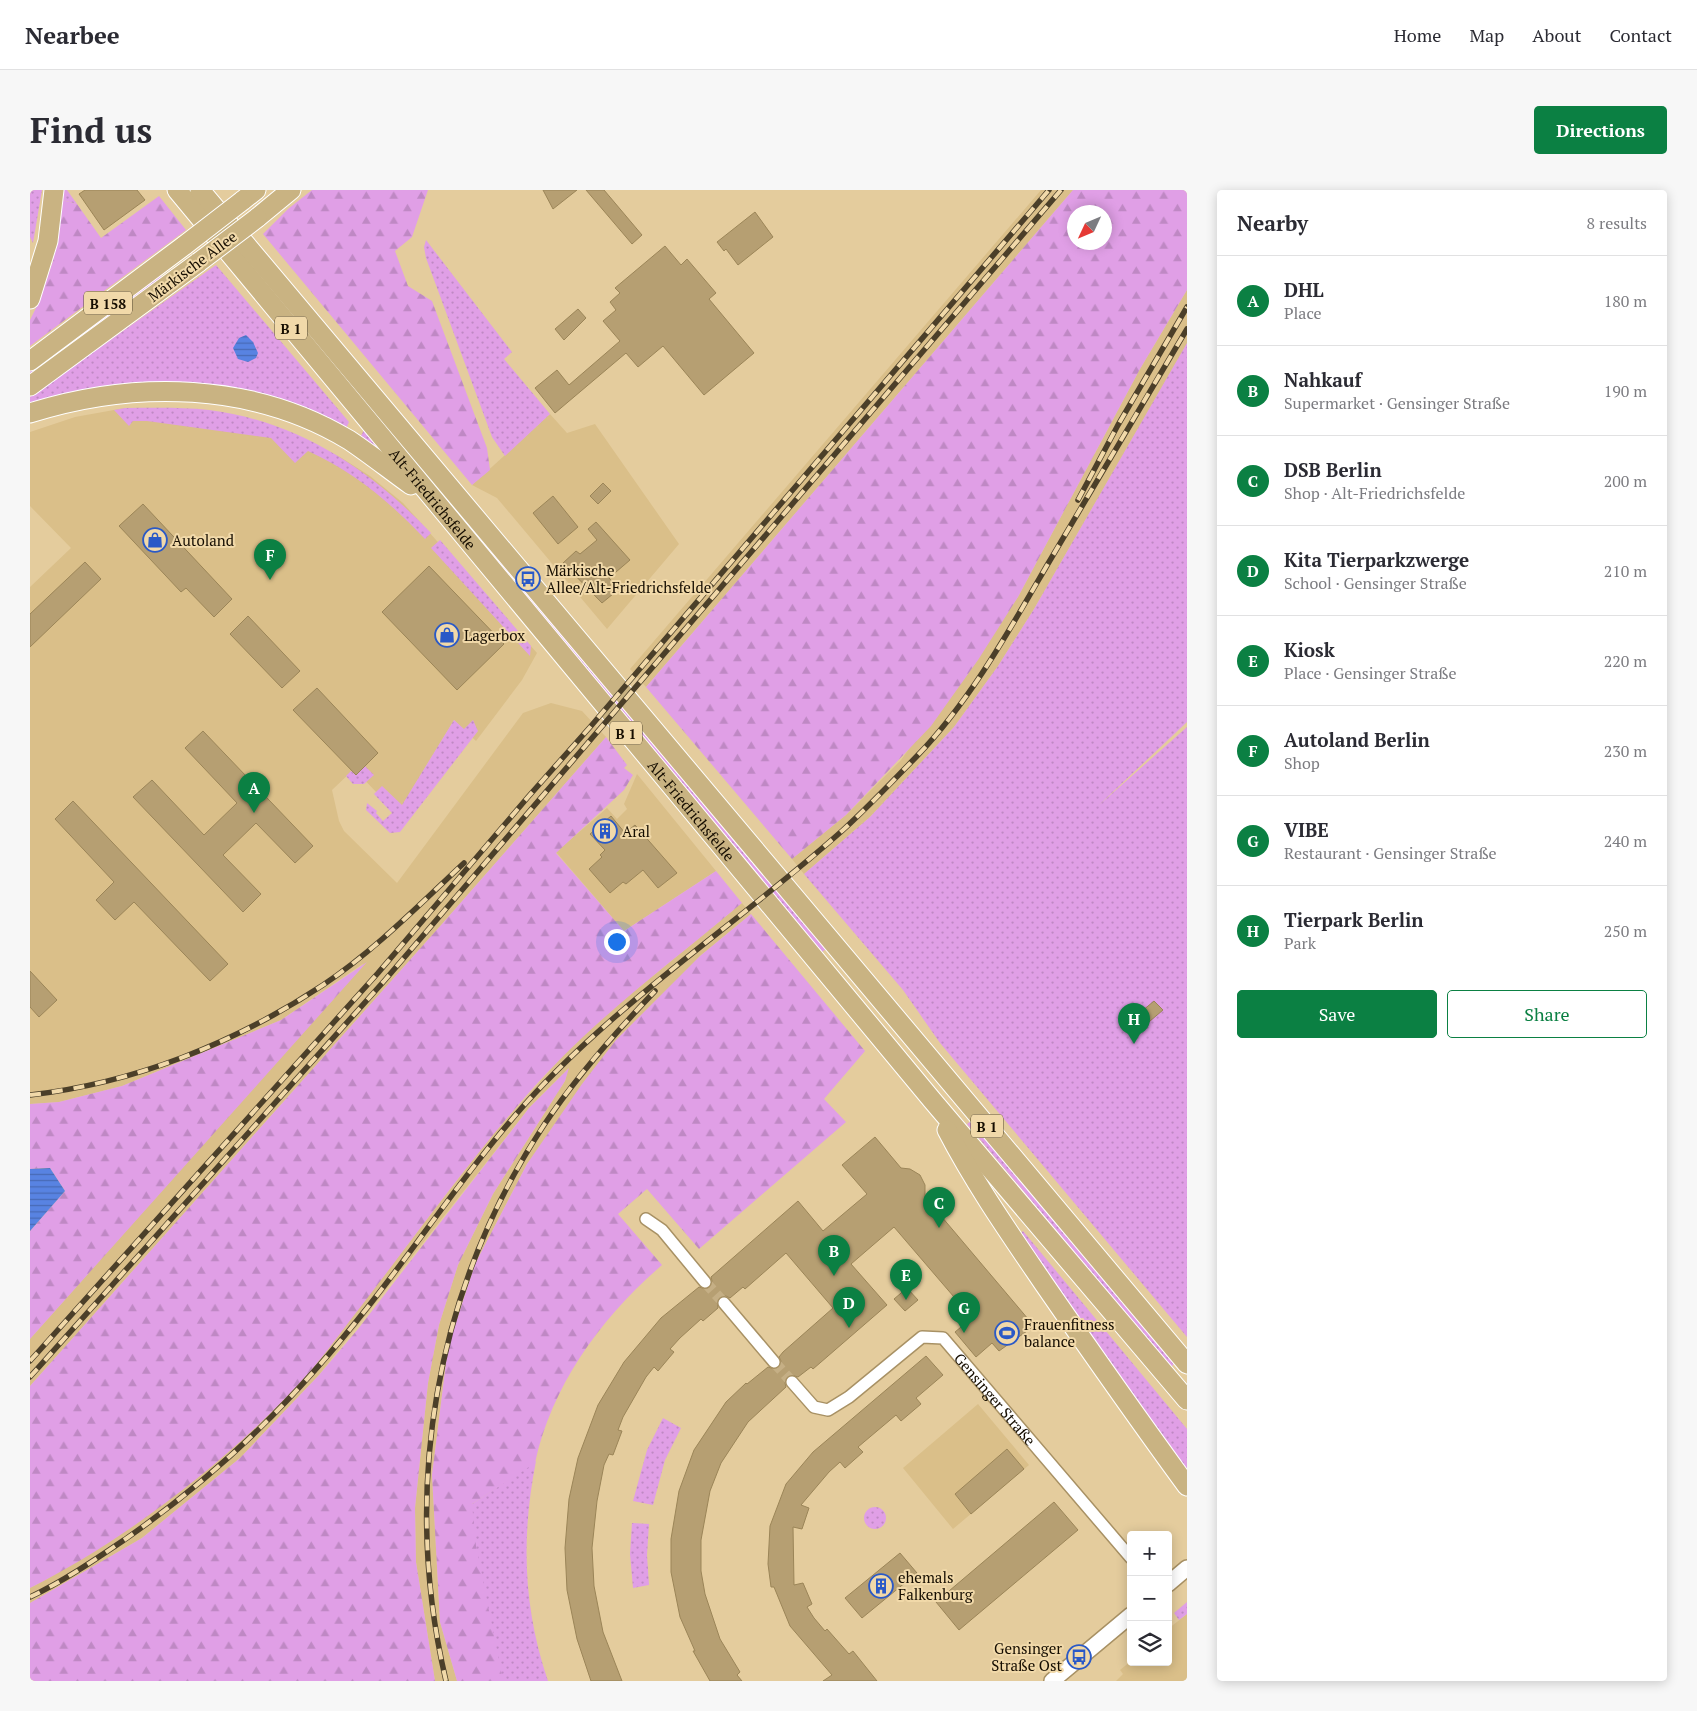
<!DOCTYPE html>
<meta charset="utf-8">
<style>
:root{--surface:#fff;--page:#f7f7f7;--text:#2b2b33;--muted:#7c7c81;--line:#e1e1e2;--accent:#0b8043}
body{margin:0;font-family:"PT Serif",serif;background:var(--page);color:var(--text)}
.controls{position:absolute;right:15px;bottom:15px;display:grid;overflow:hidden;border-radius:5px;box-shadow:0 2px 12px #0003}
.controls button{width:45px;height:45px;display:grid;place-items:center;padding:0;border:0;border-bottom:1px solid var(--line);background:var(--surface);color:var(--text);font:25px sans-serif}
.compass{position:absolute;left:1037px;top:15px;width:45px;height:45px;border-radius:50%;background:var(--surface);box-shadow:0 2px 12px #0003;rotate:226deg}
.you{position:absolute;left:586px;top:751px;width:18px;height:18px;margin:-12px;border:4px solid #fff;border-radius:50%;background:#1a73e8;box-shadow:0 0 0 8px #1a73e833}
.badge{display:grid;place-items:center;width:32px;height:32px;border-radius:50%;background:var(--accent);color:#fff;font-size:16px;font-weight:700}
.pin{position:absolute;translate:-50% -41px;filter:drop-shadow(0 1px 2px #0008)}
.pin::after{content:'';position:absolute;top:26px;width:18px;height:15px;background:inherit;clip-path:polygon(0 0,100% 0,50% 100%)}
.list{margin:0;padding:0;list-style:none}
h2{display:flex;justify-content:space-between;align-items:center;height:65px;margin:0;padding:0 20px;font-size:21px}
h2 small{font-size:16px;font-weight:400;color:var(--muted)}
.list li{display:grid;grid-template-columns:32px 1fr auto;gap:15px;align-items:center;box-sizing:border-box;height:90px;padding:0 20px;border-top:1px solid var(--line)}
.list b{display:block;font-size:19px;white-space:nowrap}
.list p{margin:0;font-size:16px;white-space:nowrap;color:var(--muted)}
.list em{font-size:16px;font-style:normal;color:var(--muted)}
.actions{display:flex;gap:10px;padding:15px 20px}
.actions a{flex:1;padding:11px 0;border:1px solid var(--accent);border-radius:5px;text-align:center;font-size:18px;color:var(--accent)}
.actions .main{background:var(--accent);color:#fff}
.icon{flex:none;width:28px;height:28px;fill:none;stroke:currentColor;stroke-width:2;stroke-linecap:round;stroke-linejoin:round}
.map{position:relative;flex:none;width:1157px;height:1491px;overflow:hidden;border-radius:5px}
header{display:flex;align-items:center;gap:30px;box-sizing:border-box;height:70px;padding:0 25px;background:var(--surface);border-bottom:1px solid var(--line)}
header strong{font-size:24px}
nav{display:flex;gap:28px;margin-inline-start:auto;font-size:18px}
.intro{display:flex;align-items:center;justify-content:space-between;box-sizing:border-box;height:120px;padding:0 30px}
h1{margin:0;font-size:35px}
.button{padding:12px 22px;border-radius:5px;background:var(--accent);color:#fff;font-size:18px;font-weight:700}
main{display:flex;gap:30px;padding:0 30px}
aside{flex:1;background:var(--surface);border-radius:5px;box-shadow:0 2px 12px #0003}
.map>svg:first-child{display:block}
.built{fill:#dabf89}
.grass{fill:url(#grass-dots)}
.forest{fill:url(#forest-firs);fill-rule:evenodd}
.water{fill:url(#water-rules)}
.building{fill:#b69f72;stroke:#9b8558}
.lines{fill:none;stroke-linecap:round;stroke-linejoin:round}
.minor-tunnel{stroke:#c5af85;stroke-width:11;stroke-dasharray:11 5.5;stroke-linecap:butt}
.minor-casing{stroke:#a89164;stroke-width:14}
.tertiary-casing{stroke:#a89164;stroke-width:18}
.primary-casing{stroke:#fff;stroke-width:21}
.minor{stroke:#fff;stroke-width:11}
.tertiary{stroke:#fff;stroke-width:15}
.primary{stroke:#c9b382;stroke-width:19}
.rail-casing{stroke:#4b3f29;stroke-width:5.5}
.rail{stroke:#f1d9a9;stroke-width:4;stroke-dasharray:11;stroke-linecap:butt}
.primary-bridge-casing{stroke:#fff;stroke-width:21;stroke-linecap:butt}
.primary-bridge{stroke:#c9b382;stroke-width:19}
.labels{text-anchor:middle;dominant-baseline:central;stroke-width:4;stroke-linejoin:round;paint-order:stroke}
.shield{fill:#f1d9a9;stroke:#574a33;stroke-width:1}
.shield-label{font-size:14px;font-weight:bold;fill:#150d00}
.street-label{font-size:15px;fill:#150d00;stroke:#f1d9a9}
.poi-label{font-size:15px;fill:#150d00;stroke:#f1d9a9;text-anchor:start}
</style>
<header>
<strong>Nearbee</strong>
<nav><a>Home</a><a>Map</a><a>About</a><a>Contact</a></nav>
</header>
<div class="intro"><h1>Find us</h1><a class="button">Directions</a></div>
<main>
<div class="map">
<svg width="1157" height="1491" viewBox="0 0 1157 1491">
<defs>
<pattern id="grass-dots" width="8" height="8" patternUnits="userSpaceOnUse" patternTransform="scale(1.25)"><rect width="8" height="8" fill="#e09fe6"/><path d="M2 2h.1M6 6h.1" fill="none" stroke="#bf88c4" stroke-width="1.8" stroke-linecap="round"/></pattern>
<pattern id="forest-firs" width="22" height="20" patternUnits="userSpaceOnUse" patternTransform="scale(1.25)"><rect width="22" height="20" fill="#e09fe6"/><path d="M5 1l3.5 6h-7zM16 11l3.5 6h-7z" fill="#bf88c4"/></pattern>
<pattern id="water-rules" width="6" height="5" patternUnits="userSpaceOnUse" patternTransform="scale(1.25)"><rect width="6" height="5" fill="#5883e2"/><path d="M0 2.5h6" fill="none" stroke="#486ab5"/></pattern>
</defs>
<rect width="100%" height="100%" fill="#e4cc9d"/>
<path class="built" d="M1011 0H1043L616 497 600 479Z
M1157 100V154L1004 419 968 476 924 537 840 627 774 684 762 669 816 625 871 570 988 407 1110 179Z
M95 218H145L206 226 255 241 310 267 340 286 373 313 507 463 492 490 446 551 424 530 367 624 328 583 326 585 322 581 302 600 309 631 314 641 367 693 493 523 521 513 552 521 576 547 412 734 0 1196V1149L334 773 251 830 92 896 29 912 0 914V397L41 358 0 316V242L45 227Z
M520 224 537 243 565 234 649 354 577 439 467 308 442 295Z
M607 584 686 681 594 741 526 662 577 618 587 629 597 619 594 614Z
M712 713 721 724 670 766 497 974 445 1074 418 1157 402 1285 410 1432 427 1491H405L386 1372 385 1318 398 1193 409 1135 428 1075 463 1004 535 891 538 879 499 918 289 1185 210 1268 112 1348 0 1413V1398L17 1389 156 1295 240 1223 283 1177 459 949 537 861 580 821Z
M948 1214 999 1275 923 1339 873 1278Z
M1157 1424V1491H1086L1093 1484 1090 1480 1101 1471 1138 1472V1439Z"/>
<path class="grass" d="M0 0H12L3 53 0 47Z
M32 0H37L47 14 32 10Z
M396 50 482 162 474 169 520 224 475 266 462 247 396 68 394 57Z
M186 75 319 232 315 241 158 193 108 192 65 197 28 205 0 214V207Z
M129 84 132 88 0 186V179Z
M1157 153V532L1068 616 1157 537V1147L910 853 873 800 774 684 840 627 924 537 968 476 1004 419Z
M95 218C123 218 151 217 179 220 268 231 341 280 401 343L395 349C360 312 324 282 278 261L265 273 241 248 117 231H103L99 236 84 220Z
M350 228 796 759 792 762 346 231Z
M334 240 353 263 329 250Z
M410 350 501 456 500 466 401 358Z
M424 530 434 539 443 530 448 541 370 642 360 643 336 620 337 613 347 621 346 623 353 631 362 623 344 604 352 596 372 615Z
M335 576 344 585 334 594H323L316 586 321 581 326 585Z
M941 931 1145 1173 1141 1177 937 934Z
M993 1041 1157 1239V1282L990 1044Z
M633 1228 651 1238 635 1270 623 1315 603 1311 617 1260Z
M506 1271C491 1347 493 1417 518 1491H437L442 1314Z
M834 1328a11 11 0 1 1 22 0a11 11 0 1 1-22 0Z
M602 1333 619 1334 617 1365 619 1395 603 1398 600 1364Z
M1157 1412V1424L1149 1430 1144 1423Z"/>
<path class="forest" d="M282 0H398L382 47 365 61 378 96 402 111 457 258 460 280 442 295 233 44 258 19Z
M1043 0H1157V100L1110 179 988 407 948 470 901 536 816 625 762 669 616 497ZM1044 22H1074V52H1044Z
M129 6 156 40 0 156V130L8 114 23 71 32 10 47 14 71 48Z
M576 547 597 575 594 578 603 585 594 600 526 663 594 741 686 681 712 713C637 776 561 831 496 906 438 972 386 1045 332 1115 316 1135 300 1158 283 1178 210 1262 100 1348 0 1398V1196L412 734Z
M721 724 835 861 794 909 816 932 669 1059 617 999 588 1024 632 1075C572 1127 522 1194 505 1273L442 1314 446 1356 473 1491H427L410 1432 402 1285 418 1157 445 1074 497 974 552 894 586 850 670 766Z
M337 772 0 1149V1041L35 1001 20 978 0 979V914L29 912 92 896 251 830Z
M539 878 535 891 463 1004 428 1075 409 1135 398 1193 385 1318 386 1372 405 1491H0V1413L112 1348 210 1268 289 1185 328 1139 499 918Z"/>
<path class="water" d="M216 145 223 152 228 163 226 168 218 172 208 169 203 158 209 148Z
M20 978 35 1001 0 1041V979Z"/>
<path class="building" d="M55 0H107L115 10 74 40 49 4Z
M513 0H547L523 19Z
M556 0H574L612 45 602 54Z
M725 22 743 47 708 75 696 59 694 61 687 52Z
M635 56 651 75 657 69 686 103 679 109 724 163 674 205 633 156 608 177 596 163 525 223 505 198 527 180 539 195 590 151 573 131 586 120 580 112 590 103 585 98Z
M548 119 556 128 534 150 525 139Z
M573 293 581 301 568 314 560 306Z
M523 306 548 337 528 354 503 323Z
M113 314 202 409 184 427 156 398 151 402 89 336Z
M566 332 600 370 579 388 589 399 572 413 533 373 546 361 550 364 567 350 558 339Z
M55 372 71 389 0 457V424Z
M399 376 474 454 427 500 352 422Z
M218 426 270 481 252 498 200 444Z
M287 498 348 563 326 585 263 520Z
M173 541 283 656 265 673 226 633 193 665 231 704 213 722 103 607 122 590 174 645 207 613 155 558Z
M43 611 198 774 180 791 104 712 85 730 66 710 84 692 25 629Z
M581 626 595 643 605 635 647 683 628 698 613 680 596 694 593 692 580 703 559 679 572 667 570 665 575 660 560 644Z
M0 781 27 810 9 827 0 817Z
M1124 811 1133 820 1113 837 1105 827Z
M845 947 871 978 880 979 890 985 895 995V1007L1004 1136 969 1161 962 1153 946 1167 925 1142 942 1128 864 1037 821 1074 857 1115 783 1179 781 1177 768 1187 761 1185 757 1187 755 1193 756 1197 718 1232 691 1273 680 1301 671 1350V1381L675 1404 690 1449 710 1482 707 1485 712 1491H680L663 1461H665L650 1427 641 1382V1349L649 1301 664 1260 696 1212 716 1193 717 1194 738 1177 745 1179 749 1177 751 1171 749 1167 753 1162 803 1118 756 1063 715 1099 713 1097 700 1108 696 1106 690 1107 687 1111 688 1118 673 1131 671 1129 650 1148 640 1159 644 1162 628 1181 624 1177 616 1187 593 1227 588 1240 592 1241 583 1265 579 1264 574 1275 567 1311 562 1358 564 1396 573 1442 592 1491H561L547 1449 537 1400 535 1358 539 1309 548 1268 568 1215 594 1172 631 1128 669 1097 676 1099 680 1097 682 1091 681 1087 768 1011 793 1041 837 1004 812 975Z
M877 1098 888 1110 875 1121 864 1109Z
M896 1166 913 1185 886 1208 891 1214 871 1231 866 1225 828 1257 833 1262 815 1278 810 1272 799 1282 771 1315 779 1318 772 1339 763 1337 764 1395 773 1393 782 1414 777 1417 784 1428 795 1441 797 1439 819 1464 823 1461 847 1491H793L802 1485 760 1436 744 1397H741L738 1374 740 1336 756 1294 783 1262Z
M977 1259 994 1279 941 1324 925 1304Z
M1024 1312 1048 1340 929 1440 906 1412Z
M870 1363 887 1383 832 1428 815 1408Z"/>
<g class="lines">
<path class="minor-tunnel" d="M675 1092 694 1113
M744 1172 762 1192"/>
<g class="minor-casing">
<g id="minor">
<path d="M616 1029 632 1040 675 1092"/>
<path d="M694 1113 744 1172"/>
<path id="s1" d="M762 1192 784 1217 798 1220 819 1207 892 1147 913 1148 1101 1368"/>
</g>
</g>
<g class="tertiary-casing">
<path id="tertiary" d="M1138 1394 1157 1378
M1022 1491 1101 1425"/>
</g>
<g class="primary-casing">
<g id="primary">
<path id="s2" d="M147 0 902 910 1157 1210"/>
<path d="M170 0 1157 1174"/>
<path d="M212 11 226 0"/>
<path d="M227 28 261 0"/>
<path d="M0 109 18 51 24 0"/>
<path d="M0 171 155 55"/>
<path d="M0 196 169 72"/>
<path d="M0 223C105 190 223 192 319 250 340 264 360 280 381 295"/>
<path d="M917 940C945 994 980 1044 1014 1094 1061 1162 1108 1229 1157 1296"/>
</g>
</g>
<use href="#minor" class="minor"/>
<use href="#tertiary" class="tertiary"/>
<use href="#primary" class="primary"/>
<g class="rail-casing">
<path id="rail" d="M1048 310 1088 235 1157 117
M0 905C105 893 205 853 293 795 344 761 389 715 434 673
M0 1171 348 783 498 607 561 536 1019 0
M0 1187 355 790 1031 0
M0 1407C34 1391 66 1369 97 1348 195 1279 267 1207 341 1113 393 1047 440 976 496 913 590 809 709 733 813 640 838 617 863 591 887 566 941 510 980 439 1019 372 1065 294 1111 216 1157 139
M416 1491C371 1299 405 1100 514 935 546 887 585 843 625 801"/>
</g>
<use href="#rail" class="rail"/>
<g class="primary-bridge-casing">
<path id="primary-bridge" d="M155 55 212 11
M169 72 227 28"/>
</g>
<use href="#primary-bridge" class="primary-bridge"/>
</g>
<defs>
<g id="shop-ring" transform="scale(1.25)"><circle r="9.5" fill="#f1d9a9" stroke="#2a59c7" stroke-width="1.5"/><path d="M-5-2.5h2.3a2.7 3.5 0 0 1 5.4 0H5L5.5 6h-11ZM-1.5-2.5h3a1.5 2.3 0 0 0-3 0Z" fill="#2a59c7"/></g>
<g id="bus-ring" transform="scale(1.25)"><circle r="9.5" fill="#f1d9a9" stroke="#2a59c7" stroke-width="1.5"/><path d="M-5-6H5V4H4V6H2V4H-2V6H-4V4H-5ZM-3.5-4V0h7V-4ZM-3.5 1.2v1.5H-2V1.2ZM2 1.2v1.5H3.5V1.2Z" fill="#2a59c7"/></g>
<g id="building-ring" transform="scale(1.25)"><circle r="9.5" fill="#f1d9a9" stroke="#2a59c7" stroke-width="1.5"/><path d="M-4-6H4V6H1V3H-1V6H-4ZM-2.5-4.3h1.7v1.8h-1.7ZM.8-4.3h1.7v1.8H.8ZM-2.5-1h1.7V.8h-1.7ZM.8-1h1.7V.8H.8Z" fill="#2a59c7"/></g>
<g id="stadium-ring" transform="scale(1.25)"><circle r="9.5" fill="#f1d9a9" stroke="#2a59c7" stroke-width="1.5"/><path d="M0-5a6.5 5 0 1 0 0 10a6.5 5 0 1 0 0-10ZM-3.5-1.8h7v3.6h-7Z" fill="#2a59c7"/></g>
</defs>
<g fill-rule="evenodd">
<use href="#shop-ring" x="125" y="350"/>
<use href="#bus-ring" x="498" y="389"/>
<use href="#shop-ring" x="417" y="445"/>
<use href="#building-ring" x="575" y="641"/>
<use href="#stadium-ring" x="977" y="1143"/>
<use href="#building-ring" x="851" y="1396"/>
<use href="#bus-ring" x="1049" y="1467"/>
</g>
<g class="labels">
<g class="shield">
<rect x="54" y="101.5" width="48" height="23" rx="4"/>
<rect x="245" y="126.5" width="32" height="23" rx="4"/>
<rect x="580" y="531.5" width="32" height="23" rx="4"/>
<rect x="941" y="924.5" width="32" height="23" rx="4"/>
</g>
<g class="shield-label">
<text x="78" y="113">B 158</text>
<text x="261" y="138">B 1</text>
<text x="596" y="543">B 1</text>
<text x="957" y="936">B 1</text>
</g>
<g class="street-label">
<text transform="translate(162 76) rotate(-37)">Märkische Allee</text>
<text stroke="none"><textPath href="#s2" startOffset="401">Alt-Friedrichsfelde</textPath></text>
<text stroke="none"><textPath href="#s2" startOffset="806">Alt-Friedrichsfelde</textPath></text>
<text stroke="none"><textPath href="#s1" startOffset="268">Gensinger Straße</textPath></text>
</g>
<g class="poi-label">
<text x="142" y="350">Autoland</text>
<text x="516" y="380">Märkische<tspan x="516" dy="17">Allee/Alt-Friedrichsfelde</tspan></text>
<text x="434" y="445">Lagerbox</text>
<text x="592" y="641">Aral</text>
<text x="994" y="1134">Frauenfitness<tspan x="994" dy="17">balance</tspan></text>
<text x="868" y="1387">ehemals<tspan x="868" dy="17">Falkenburg</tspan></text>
<text x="1032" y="1458" text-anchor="end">Gensinger<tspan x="1032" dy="17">Straße Ost</tspan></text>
</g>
</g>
</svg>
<div class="controls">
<button>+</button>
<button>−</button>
<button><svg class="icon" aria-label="layers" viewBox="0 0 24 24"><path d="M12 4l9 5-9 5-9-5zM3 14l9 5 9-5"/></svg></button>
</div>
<svg class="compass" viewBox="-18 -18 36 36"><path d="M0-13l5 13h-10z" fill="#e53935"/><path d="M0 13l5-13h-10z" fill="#7c7c81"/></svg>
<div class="you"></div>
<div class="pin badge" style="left:224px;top:623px">A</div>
<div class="pin badge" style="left:804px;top:1086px">B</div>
<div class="pin badge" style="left:909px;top:1038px">C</div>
<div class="pin badge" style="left:819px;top:1138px">D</div>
<div class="pin badge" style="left:876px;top:1110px">E</div>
<div class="pin badge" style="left:240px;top:390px">F</div>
<div class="pin badge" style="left:934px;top:1143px">G</div>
<div class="pin badge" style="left:1104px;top:854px">H</div>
</div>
<aside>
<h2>Nearby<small>8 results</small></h2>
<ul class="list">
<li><span class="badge">A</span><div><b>DHL</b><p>Place</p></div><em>180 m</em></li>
<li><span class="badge">B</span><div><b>Nahkauf</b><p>Supermarket · Gensinger Straße</p></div><em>190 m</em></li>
<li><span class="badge">C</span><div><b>DSB Berlin</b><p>Shop · Alt-Friedrichsfelde</p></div><em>200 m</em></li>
<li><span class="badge">D</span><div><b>Kita Tierparkzwerge</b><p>School · Gensinger Straße</p></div><em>210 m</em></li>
<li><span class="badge">E</span><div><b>Kiosk</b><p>Place · Gensinger Straße</p></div><em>220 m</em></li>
<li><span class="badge">F</span><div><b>Autoland Berlin</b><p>Shop</p></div><em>230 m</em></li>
<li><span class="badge">G</span><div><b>VIBE</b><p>Restaurant · Gensinger Straße</p></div><em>240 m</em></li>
<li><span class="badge">H</span><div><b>Tierpark Berlin</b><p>Park</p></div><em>250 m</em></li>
</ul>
<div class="actions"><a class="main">Save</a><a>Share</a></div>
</aside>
</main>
